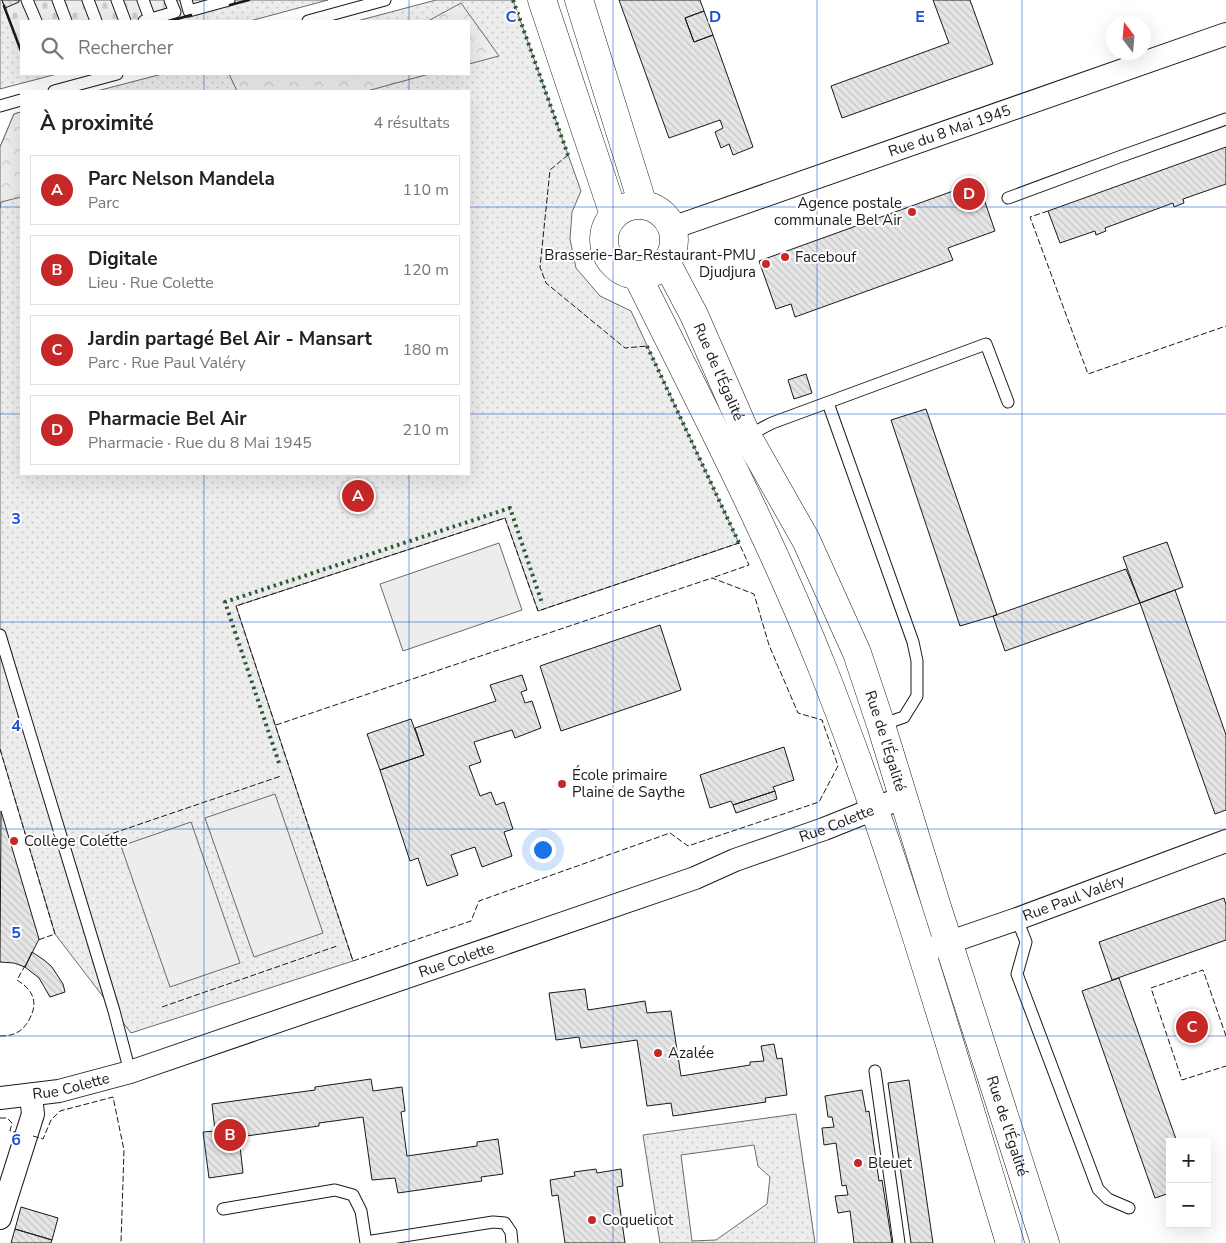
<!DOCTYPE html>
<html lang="fr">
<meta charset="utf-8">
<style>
:root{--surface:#fff;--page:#f2f2f2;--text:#222;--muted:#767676;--line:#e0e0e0;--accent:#c62828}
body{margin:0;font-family:"Nunito Sans",sans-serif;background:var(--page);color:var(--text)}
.controls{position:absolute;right:15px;bottom:15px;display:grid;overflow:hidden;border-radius:0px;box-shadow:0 5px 20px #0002}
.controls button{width:45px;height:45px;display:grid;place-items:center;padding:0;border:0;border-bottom:1px solid var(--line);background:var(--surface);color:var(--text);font:25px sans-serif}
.compass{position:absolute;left:1106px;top:15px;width:45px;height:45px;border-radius:50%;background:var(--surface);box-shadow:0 5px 20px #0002;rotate:344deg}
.you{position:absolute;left:542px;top:849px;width:18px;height:18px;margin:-12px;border:4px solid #fff;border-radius:50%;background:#1a73e8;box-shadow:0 0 0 8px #1a73e833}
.badge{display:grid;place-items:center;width:32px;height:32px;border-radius:50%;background:var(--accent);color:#fff;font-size:16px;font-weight:700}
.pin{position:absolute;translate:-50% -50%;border:2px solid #fff;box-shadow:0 1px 5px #0006}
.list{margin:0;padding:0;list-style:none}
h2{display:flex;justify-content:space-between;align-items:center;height:65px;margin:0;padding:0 20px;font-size:21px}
h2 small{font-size:16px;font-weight:400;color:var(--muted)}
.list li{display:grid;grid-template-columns:32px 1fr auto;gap:15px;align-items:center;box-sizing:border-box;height:70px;margin:0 10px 10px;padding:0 10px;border:1px solid var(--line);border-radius:0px}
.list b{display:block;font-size:19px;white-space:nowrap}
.list p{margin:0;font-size:16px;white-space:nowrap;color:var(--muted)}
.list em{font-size:16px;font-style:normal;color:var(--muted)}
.icon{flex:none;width:28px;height:28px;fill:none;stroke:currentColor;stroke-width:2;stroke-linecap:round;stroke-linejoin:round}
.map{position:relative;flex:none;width:1226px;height:1243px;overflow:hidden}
.search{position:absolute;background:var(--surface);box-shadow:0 5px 20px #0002;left:20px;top:20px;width:450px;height:55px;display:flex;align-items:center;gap:12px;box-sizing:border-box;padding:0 18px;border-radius:0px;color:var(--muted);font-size:19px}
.panel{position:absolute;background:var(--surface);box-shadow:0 5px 20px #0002;left:20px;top:90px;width:450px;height:385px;border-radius:0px}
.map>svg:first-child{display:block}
.green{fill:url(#green-dots);stroke:#6a6a6a;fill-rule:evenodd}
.forest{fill:url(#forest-crowns);stroke:#6a6a6a}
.cemetery{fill:url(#cemetery-stones);stroke:#6a6a6a}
.pitch{fill:#ededed;stroke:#6a6a6a}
.building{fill:url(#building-back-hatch);stroke:#1a1a1a}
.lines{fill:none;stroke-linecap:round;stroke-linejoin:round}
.service-casing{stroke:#1a1a1a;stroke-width:13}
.minor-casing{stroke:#1a1a1a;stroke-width:24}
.tertiary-casing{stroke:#1a1a1a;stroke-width:29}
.service{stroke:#fff;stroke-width:11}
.minor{stroke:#fff;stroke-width:22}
.tertiary{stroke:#fff;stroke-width:28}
.hedge{stroke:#2b5a34;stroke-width:4;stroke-dasharray:2.5 4;stroke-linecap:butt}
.fence{stroke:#1a1a1a;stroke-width:1;stroke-dasharray:6 2.5;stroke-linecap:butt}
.wall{stroke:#1a1a1a;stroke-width:2.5}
.grid{fill:none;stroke:#1d4ed8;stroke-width:1;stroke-opacity:0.55}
.poi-dot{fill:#c62828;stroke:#fff;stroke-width:2}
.labels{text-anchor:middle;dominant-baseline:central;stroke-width:4;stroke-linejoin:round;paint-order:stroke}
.street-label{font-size:15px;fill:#1a1a1a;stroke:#fff}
.poi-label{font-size:15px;fill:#1a1a1a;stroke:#fff;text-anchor:start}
.grid-label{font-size:16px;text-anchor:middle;font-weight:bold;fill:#1d4ed8;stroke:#fff;stroke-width:4;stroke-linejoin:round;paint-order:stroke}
</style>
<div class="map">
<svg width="1226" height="1243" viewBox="0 0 1226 1243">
<defs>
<pattern id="green-dots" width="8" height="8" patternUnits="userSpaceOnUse" patternTransform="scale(1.25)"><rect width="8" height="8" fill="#ededed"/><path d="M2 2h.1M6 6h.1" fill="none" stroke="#cbcbcb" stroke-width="1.8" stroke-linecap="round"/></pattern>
<pattern id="forest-crowns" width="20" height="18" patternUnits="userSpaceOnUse" patternTransform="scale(1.25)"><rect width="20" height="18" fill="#ededed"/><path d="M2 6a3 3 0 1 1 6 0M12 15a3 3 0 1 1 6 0" fill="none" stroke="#cbcbcb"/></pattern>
<pattern id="cemetery-stones" width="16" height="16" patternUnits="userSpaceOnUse" patternTransform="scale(1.25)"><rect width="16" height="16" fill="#ededed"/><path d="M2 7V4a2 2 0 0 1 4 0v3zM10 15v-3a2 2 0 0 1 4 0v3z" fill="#cbcbcb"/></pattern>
<pattern id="building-back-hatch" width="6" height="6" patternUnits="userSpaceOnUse" patternTransform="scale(1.25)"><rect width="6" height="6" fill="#e6e6e6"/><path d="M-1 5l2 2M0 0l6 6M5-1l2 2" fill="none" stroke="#c5c5c5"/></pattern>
</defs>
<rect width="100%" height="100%" fill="#fff"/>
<path class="green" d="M0 0H2L21 51V74H57L0 89Z
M249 0H328L250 21H170Z
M436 0H513L581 191 572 212 570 239 576 268 600 296 631 311 739 543 538 611 505 518 236 606 353 961 131 1033 55 934 0 749V147L14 114 21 112V474H469V91H97L162 74H469V21H357Z
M796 1114 815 1243H660L643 1135ZM754 1145 758 1166 770 1177 767 1204 716 1240 692 1241 681 1155Z"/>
<path class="forest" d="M461 3 499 56 469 64V21H428Z
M229 74H429L367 91H237Z
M21 112V197L1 202 0 208V147L14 114Z"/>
<path class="cemetery" d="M2 0H249L170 21H21V51Z"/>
<path class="pitch" d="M499 543 522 610 403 651 380 584Z
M275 794 323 933 254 957 205 818Z
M191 822 240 963 170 987 121 846Z"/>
<path class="building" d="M2 0H19V2L5 8Z
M619 0H700L704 11 685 18 694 42 713 35 753 147 733 155 729 144 721 148 715 132 723 128 720 120 669 138Z
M933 0H970L993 64 842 118 831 86 949 43Z
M704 11 713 35 694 42 685 18Z
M1226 147V184L1183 199 1184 203 1174 207 1173 203 1105 228 1106 231 1096 235 1095 231 1060 243 1048 211Z
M978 182 995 231 948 248 953 260 795 317 791 304 776 309 759 261Z
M806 374 812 393 794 399 788 380Z
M926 409 997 615 960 626 891 420Z
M1167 542 1183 587 1140 603 1123 557Z
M1126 569 1140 603 1005 651 993 616Z
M1175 590 1226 735V810L1215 814 1140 603Z
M660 625 681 690 561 731 540 666Z
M522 675 527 690 521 692 525 703 532 701 541 728 515 738 512 730 474 742 481 762 469 766 480 796 491 792 496 805 504 802 513 829 504 832 512 856 482 867 475 847 451 855 458 875 427 886 418 858 410 861 380 770 424 755 415 728 496 701 490 685Z
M411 719 424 755 380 770 367 734Z
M784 747 794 780 773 787 775 791 733 805 731 801 710 808 700 775Z
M775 791 777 799 736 813 733 805Z
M1 811 39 939 25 967 14 963 0 962Z
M1224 898 1226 905V940L1112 980 1099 942Z
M32 952 44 960 52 967 63 984 65 992 50 997 39 978 25 967Z
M1119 978 1177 1142H1170V1193L1155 1198 1082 991Z
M585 989 588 1010 645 1001 647 1013 671 1011 681 1076 750 1065V1062L764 1061 761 1046 774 1044 777 1059 782 1058 787 1095 765 1098 766 1102 673 1116 671 1103 647 1106 637 1040 581 1048 579 1037 556 1040 549 993Z
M371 1079 373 1091 402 1087 405 1111 401 1112 407 1156 477 1146V1142L498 1139 503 1174 481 1177 482 1181 398 1193 395 1178 372 1180 363 1117 319 1123V1126L239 1137 243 1173 209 1178 203 1132 215 1131 212 1104 315 1090V1087Z
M909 1080 933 1243H911L888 1083Z
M862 1090 866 1112 869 1111 879 1181 882 1180 892 1243H854L850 1211 838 1213 835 1196 848 1195 846 1185 842 1186 836 1143 824 1145 822 1128 834 1127 832 1117H828L825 1096Z
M596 1169 597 1173 621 1169 623 1186 617 1187 625 1243H565L558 1195 552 1196 550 1180 575 1176 574 1172Z
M21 1207 58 1218 52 1240 15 1229Z
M15 1229 52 1240 51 1243H11Z"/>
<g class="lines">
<g class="service-casing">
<path id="service" d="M27 0 36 21
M58 0 66 21
M88 0 96 21
M117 0 125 21
M143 0 150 19
M186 0 189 11 229 0
M144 21 175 12 170 0
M308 21 385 0
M54 91 117 74
M0 106 21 100
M1008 198 1119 157 1226 119
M828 403 913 642 917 661V696L904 717 881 725
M747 436 772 423 986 344 1008 402
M0 635 114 1011 130 1072
M1017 919 1026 942 1017 974 1098 1189 1108 1199 1129 1208
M875 1071 899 1243
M223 1209 335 1190 353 1195 361 1211 366 1243
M366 1242 493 1222 505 1223 511 1232 512 1243"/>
</g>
<g class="minor-casing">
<g id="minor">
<path id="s1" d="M672 228 1226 34"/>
<path id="s2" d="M921 952 1017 919 1226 841"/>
<path id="s3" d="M0 1098 59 1091 130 1072 695 878 735 860 824 829 904 797"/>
<path d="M0 1218 33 1114 31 1096"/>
</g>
</g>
<g class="tertiary-casing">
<g id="tertiary">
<path d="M542 0 614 215"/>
<path d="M579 0 643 205"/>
<circle cx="639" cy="240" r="35"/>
<path id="s4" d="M666 262 694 315 747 436 806 540 857 653 881 725 937 907 1045 1243"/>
<path d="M637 275C702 406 770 536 824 672 897 858 952 1052 1010 1243"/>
</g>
</g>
<use href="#service" class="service"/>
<use href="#minor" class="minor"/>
<use href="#tertiary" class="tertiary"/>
<path class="hedge" d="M513 0 568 155
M647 346 739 543
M279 763 225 602 510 508 542 603"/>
<path class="fence" d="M568 155 550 170 540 267 546 283 625 348 647 346
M1048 211 1030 217 1088 374 1226 326
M276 725 712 578 754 594 769 645 798 713 822 720 838 766 819 802 688 846 670 833 479 901 471 921 353 961 236 606 505 518 538 611 739 543 749 565 712 578
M0 749 55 934 38 940
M105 836 281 776
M162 1007 337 946
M0 1036C14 1036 22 1032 29 1020 39 1002 33 990 17 980L26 964
M1226 1036 1203 970 1151 988 1182 1080 1226 1066
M0 1118H7L12 1123 10 1131 19 1133
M33 1136 43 1139 51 1120 60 1111 113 1097 124 1150 121 1243"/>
<path class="wall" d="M230 5 249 0
M4 6 21 51
M170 21 191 15"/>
</g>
<path class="grid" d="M204 0V21M409 0V21M613 0V1243M817 0V1243M1022 0V1243M204 74V91M409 74V91M0 207H21M469 207H1226M0 414H21M469 414H1226M204 474V1243M409 474V1243M0 622H1226M0 829H1226M0 1036H1226"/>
<g class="poi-dot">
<circle cx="912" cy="212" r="5"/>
<circle cx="785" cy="257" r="5"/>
<circle cx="766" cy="264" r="5"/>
<circle cx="562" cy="784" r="5"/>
<circle cx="14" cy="841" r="5"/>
<circle cx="658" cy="1053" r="5"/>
<circle cx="858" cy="1163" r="5"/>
<circle cx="592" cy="1220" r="5"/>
</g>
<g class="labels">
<g class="street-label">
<text stroke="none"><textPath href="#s1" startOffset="294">Rue du 8 Mai 1945</textPath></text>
<text stroke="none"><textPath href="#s4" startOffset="122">Rue de l'Égalité</textPath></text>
<text stroke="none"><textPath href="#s4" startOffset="528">Rue de l'Égalité</textPath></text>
<text stroke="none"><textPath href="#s3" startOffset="882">Rue Colette</textPath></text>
<text stroke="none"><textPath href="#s2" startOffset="162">Rue Paul Valéry</textPath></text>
<text stroke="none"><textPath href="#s3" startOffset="478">Rue Colette</textPath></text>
<text stroke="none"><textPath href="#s3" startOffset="72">Rue Colette</textPath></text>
<text stroke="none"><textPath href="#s4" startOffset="932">Rue de l'Égalité</textPath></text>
</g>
<g class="poi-label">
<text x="902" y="203" text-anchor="end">Agence postale<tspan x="902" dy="17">communale Bel Air</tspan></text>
<text x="756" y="255" text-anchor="end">Brasserie-Bar-Restaurant-PMU<tspan x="756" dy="17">Djudjura</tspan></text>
<text x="795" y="257">Facebouf</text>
<text x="572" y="775">École primaire<tspan x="572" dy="17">Plaine de Saythe</tspan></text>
<text x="24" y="841">Collège Colette</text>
<text x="668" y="1053">Azalée</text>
<text x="868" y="1163">Bleuet</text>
<text x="602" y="1220">Coquelicot</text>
</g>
</g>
<g class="grid-label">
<text x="511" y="22">C</text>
<text x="715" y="22">D</text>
<text x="920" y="22">E</text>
<text x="16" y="524">3</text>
<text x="16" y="731">4</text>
<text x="16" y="938">5</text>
<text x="16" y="1145">6</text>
</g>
</svg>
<div class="controls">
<button>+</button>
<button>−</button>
</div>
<svg class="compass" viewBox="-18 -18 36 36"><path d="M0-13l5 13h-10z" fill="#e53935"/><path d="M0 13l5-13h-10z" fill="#767676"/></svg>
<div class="you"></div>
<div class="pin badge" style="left:358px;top:496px">A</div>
<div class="pin badge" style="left:230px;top:1135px">B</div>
<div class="pin badge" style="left:1192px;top:1027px">C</div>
<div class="pin badge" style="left:969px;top:194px">D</div>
<div class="search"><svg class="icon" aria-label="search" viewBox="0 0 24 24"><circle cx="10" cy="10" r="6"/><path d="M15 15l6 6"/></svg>Rechercher</div>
<section class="panel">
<h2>À proximité<small>4 résultats</small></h2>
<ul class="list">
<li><span class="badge">A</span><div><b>Parc Nelson Mandela</b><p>Parc</p></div><em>110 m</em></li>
<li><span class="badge">B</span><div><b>Digitale</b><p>Lieu · Rue Colette</p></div><em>120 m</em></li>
<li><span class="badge">C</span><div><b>Jardin partagé Bel Air - Mansart</b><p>Parc · Rue Paul Valéry</p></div><em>180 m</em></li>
<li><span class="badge">D</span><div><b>Pharmacie Bel Air</b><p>Pharmacie · Rue du 8 Mai 1945</p></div><em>210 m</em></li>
</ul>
</section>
</div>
